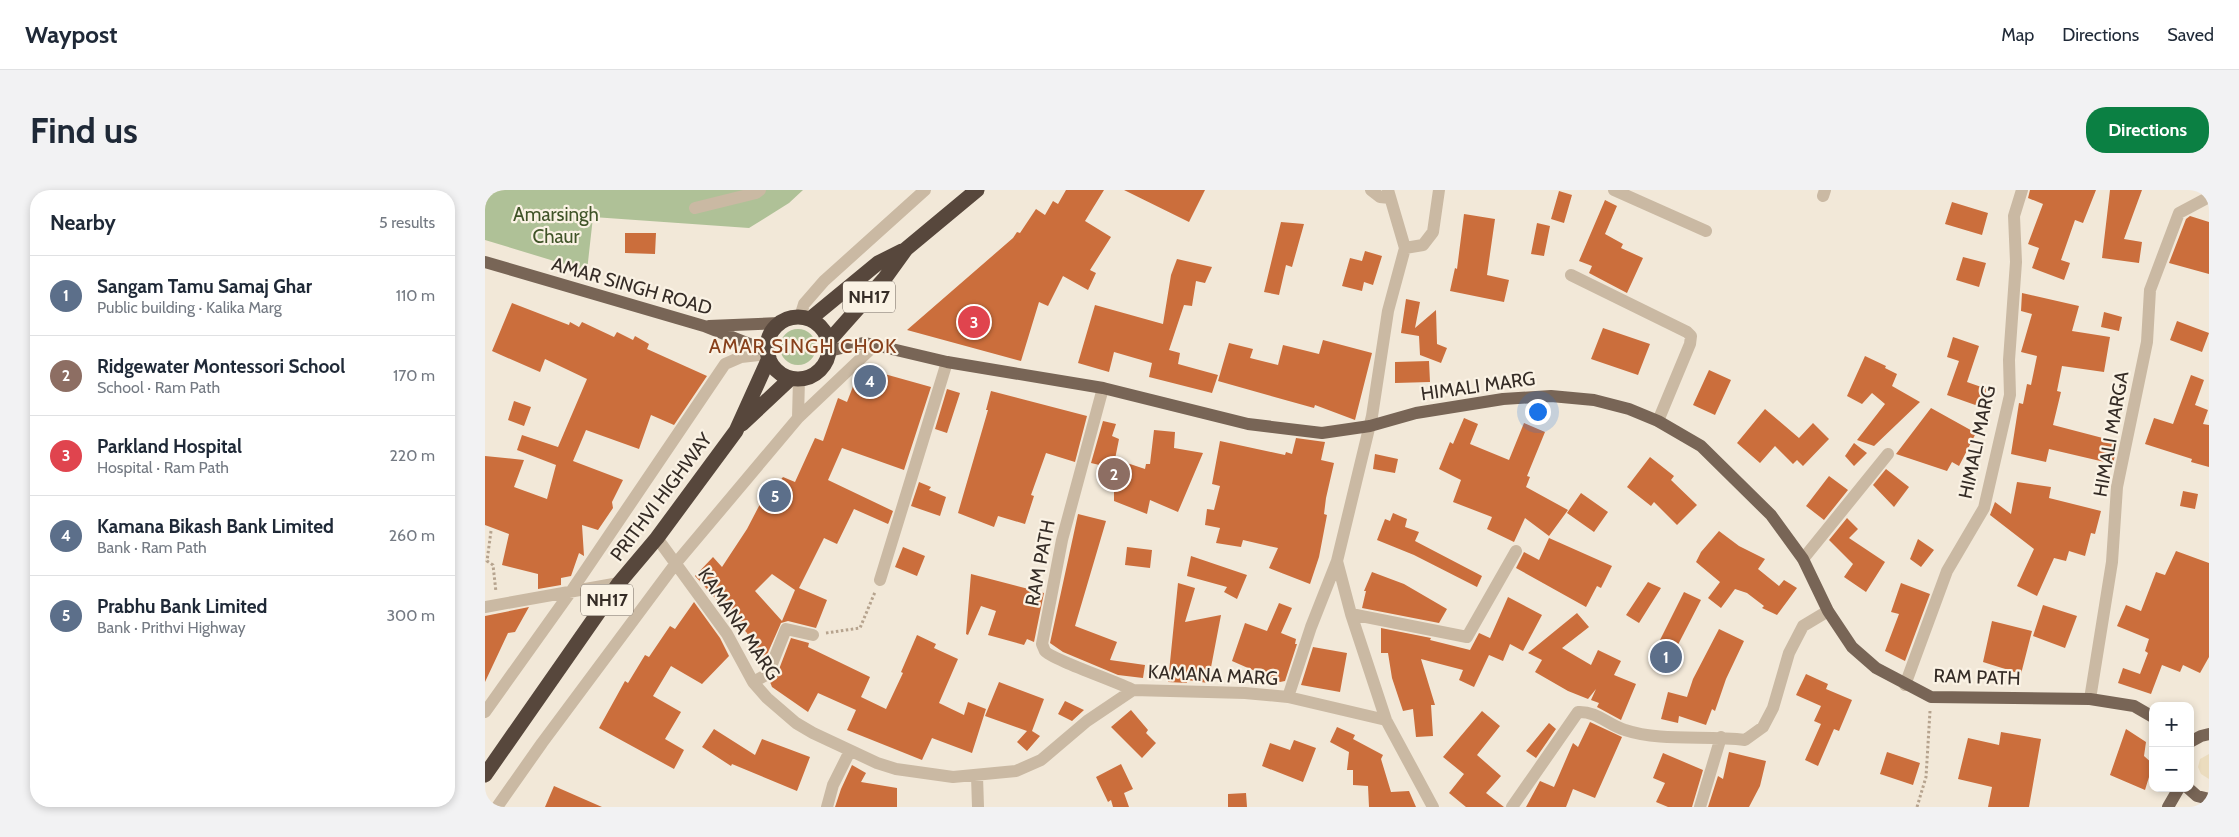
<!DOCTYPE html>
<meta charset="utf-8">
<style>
:root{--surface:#fff;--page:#f2f2f3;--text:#1f2937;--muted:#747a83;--line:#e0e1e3;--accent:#0b8043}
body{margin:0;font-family:Cabin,sans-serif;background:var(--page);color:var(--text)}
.controls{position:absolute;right:15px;bottom:15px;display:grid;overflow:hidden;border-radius:10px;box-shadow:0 2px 8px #0003}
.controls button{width:45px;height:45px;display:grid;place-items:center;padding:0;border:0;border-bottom:1px solid var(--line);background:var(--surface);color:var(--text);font:25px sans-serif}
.you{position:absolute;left:1052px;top:221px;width:18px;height:18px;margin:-12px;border:4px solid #fff;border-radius:50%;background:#1a73e8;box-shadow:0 0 0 8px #1a73e833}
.badge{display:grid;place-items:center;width:32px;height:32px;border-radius:50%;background:var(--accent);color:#fff;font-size:16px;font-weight:700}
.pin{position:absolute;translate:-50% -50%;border:2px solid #fff;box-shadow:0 1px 5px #0006}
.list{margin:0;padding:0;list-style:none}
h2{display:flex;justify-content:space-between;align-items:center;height:65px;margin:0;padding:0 20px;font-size:21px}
h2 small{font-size:16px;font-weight:400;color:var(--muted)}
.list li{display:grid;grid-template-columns:32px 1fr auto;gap:15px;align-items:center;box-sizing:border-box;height:80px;padding:0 20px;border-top:1px solid var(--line)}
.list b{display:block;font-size:19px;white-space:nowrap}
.list p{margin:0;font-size:16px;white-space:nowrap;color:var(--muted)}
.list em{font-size:16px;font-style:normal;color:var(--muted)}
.map{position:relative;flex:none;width:1724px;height:617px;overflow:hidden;border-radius:20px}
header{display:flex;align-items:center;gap:30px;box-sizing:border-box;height:70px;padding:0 25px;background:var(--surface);border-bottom:1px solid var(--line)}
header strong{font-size:24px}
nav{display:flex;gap:28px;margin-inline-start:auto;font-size:18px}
.intro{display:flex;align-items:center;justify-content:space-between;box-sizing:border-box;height:120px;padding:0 30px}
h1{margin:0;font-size:35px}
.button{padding:12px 22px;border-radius:20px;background:var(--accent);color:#fff;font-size:18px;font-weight:700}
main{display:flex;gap:30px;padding:0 30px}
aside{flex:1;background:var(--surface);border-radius:20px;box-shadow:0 2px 8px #0003}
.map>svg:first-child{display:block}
.green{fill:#afc197}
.plaza{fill:#ebdcbe}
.building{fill:#cb6e3c;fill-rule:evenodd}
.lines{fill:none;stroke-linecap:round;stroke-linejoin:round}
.path{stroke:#b6a38e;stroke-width:3;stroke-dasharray:2.5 2.5;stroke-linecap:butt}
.minor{stroke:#cab9a3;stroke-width:12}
.major{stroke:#786556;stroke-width:12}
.highway{stroke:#57473c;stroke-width:15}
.labels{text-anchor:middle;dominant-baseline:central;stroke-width:4.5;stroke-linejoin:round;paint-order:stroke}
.shield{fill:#faf2e4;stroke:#70675f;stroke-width:1}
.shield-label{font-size:18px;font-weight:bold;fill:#352c26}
.park-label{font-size:19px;fill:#405428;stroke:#faf2e4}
.street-label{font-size:19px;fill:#352c26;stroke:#faf2e4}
.neighbourhood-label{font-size:20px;letter-spacing:1px;fill:#88401b;stroke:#faf2e4}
</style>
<header>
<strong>Waypost</strong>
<nav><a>Map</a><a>Directions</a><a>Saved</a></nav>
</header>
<div class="intro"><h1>Find us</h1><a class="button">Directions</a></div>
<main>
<aside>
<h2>Nearby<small>5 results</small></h2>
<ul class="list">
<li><span class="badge" style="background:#5c6f8a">1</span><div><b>Sangam Tamu Samaj Ghar</b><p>Public building · Kalika Marg</p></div><em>110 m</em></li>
<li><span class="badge" style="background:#8d6e63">2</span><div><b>Ridgewater Montessori School</b><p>School · Ram Path</p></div><em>170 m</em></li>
<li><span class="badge" style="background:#e0444e">3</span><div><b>Parkland Hospital</b><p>Hospital · Ram Path</p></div><em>220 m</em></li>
<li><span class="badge" style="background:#5c6f8a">4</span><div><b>Kamana Bikash Bank Limited</b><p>Bank · Ram Path</p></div><em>260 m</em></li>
<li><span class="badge" style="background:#5c6f8a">5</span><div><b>Prabhu Bank Limited</b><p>Bank · Prithvi Highway</p></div><em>300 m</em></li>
</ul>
</aside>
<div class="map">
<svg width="1724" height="617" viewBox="0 0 1724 617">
<rect width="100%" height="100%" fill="#f2e8d8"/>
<path class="green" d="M0 0H318L304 13 264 38 108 27 102 81 0 50Z
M295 157a18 18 0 1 1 36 0a18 18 0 1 1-36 0Z"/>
<path class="plaza" d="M1724 564V589L1716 584 1713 577 1715 569Z"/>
<path class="building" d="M581 0H619L600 31 626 47 605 80 611 83 603 100 578 86 563 116 554 112 536 171 422 140 528 48 532 42 535 43 551 19 560 25 568 11 573 14Z
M639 0H720L704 32Z
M1545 0H1611L1598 33 1590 30 1576 70 1585 73 1579 90 1547 78 1554 58 1543 54 1558 14 1543 8Z
M1625 0H1657L1639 49 1657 52 1654 73 1617 68Z
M1074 1 1087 5 1079 33 1066 29Z
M1120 10 1132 16 1120 44 1138 54 1136 58 1158 68 1142 103 1104 83 1107 76 1094 71Z
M1467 12 1503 23 1497 45 1460 34Z
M979 24 1010 29 1002 85 1024 90 1019 112 965 101 970 78 972 79Z
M1705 26 1724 32V84L1684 73 1701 29Z
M796 32 819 34 807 77 801 75 794 105 779 102Z
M1052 33 1065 36 1059 66 1046 64Z
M140 43H171L170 64 140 63Z
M880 61 897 66 888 95 879 92 877 101 857 96 865 68 877 71Z
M1478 67 1501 73 1494 97 1471 90Z
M692 69 727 77 720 93 711 91 707 116 699 115 684 160 695 163 693 174 733 185 727 203 664 187 667 173 629 162 624 182 593 173 610 115 678 134 686 85Z
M1537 103 1594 116 1587 141 1625 147 1619 182 1577 176 1572 201 1576 202 1568 235 1633 252 1628 274 1564 259 1561 272 1526 264 1534 213 1538 214 1542 194 1546 195 1552 166 1536 162 1547 124 1536 121Z
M921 109 935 112 930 138 951 120 952 154 962 158 956 173 935 165 934 146 916 143Z
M27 113 84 135 85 132 94 137 97 132 129 147 132 142 148 150 150 146 164 154 162 159 222 186 189 235 166 225 154 259 101 240 88 271 138 290 127 312 128 318 113 340 97 335 99 366 94 363 86 386 76 388V395L53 399V384L17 375 24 344 0 335V266L39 270 29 297 62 309 71 275 32 260 37 245 73 257 102 189 60 169 55 182 7 161Z
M1619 122 1637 127 1634 141 1616 137Z
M1692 131 1724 143 1717 162 1685 150Z
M1118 138 1165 154 1153 185 1106 169Z
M1468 147 1494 156 1482 192 1502 199 1496 217 1462 205 1474 171 1462 167Z
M838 150 887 163 870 230 830 215 829 218 733 191 744 153 768 159 765 168 793 175 798 155 834 164Z
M1380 166 1401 176 1400 178 1412 184 1407 196 1435 212 1389 256 1372 250 1400 214 1387 203 1377 214 1362 206Z
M944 171 945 192 910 193V172Z
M378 178 446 197 419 280 357 258 343 290 408 321 404 332 403 334 369 319 352 354 339 348 314 398 342 410 331 438 303 431 296 433 277 476 262 443 210 386 228 367 237 377 262 339 274 316 298 287 310 292 330 248 338 251 353 208 362 212 374 181ZM287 384 310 400 297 431 270 401Z
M1224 180 1246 190 1230 225 1208 215Z
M1706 185 1719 190 1710 215 1723 220 1718 234 1724 235V277L1706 272 1707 269 1660 254 1669 228 1688 234Z
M462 199 475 203 462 243 450 239Z
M506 201 602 226 590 272 561 263 546 305 549 306 540 334 513 326 509 337 473 323 503 220H501Z
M29 211 46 217 39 236 23 230Z
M1446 218 1491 243 1474 276 1467 272 1462 281 1411 264Z
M1280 219 1314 248 1328 233 1344 249 1318 276 1312 270 1308 274 1290 256 1275 273 1252 253Z
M979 228 993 234 985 254 1024 270 1039 233 1060 242 1042 286 1045 287 1041 297 1083 320 1064 346 1040 328 1029 352 1002 339 1007 327 968 312 976 290 954 279 965 252 968 254Z
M618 231 631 234 627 246 634 249 630 269 660 279 661 274H665L669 240 690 242 689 258 718 263 693 322 665 310 662 324 629 311V270L627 278 606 273Z
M811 248 840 252 836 270 849 273 841 308 839 324 842 325 834 367 825 394 784 378 793 358 758 350 756 357 731 353 735 338 720 335 722 319 729 320 735 296 727 294 735 251 800 265 801 262 807 264Z
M1369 253 1382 263 1369 276 1360 266Z
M890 264 913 269 910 283 888 279Z
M1165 267 1189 286 1186 290 1212 315 1192 335 1169 312 1166 316 1142 297Z
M1401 279 1424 297 1409 317 1388 295Z
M1344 286 1363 300 1339 330 1321 316Z
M434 292 446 297 444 300 461 307 455 326 426 316Z
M1532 292 1566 297 1564 308 1616 321 1610 344 1606 343 1600 366 1584 361 1581 371 1569 368 1552 406 1532 396 1549 359 1505 325 1510 312 1526 324Z
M1698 301 1713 304 1710 319 1695 316Z
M1096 303 1123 322 1109 342 1082 323Z
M908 323 922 329 920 337 934 342 930 351 997 386 992 397 929 365 892 350 900 329 905 331Z
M593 324 621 331 590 436 632 452 625 470 660 475 658 488 633 485 578 462 565 453Z
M1362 328 1373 339 1364 348 1400 372 1381 402 1359 387 1368 374 1344 350Z
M1234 341 1254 356 1280 369 1273 379 1294 396 1299 390 1312 398 1292 425 1277 418 1279 416 1262 403 1250 399 1236 418 1223 408 1235 392 1211 372 1216 362Z
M1064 348 1127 376 1116 398 1112 396 1101 417 1031 378 1039 362 1054 370Z
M1433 349 1449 360 1436 377 1425 369Z
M418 357 440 366 432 386 410 377Z
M642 357 667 360 665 378 640 375Z
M1691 361 1724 373V467L1715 483 1698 475 1695 482 1677 475 1666 504 1633 493 1638 478 1655 484 1663 463 1660 461 1664 449 1632 436 1641 415 1656 421 1671 382 1680 385Z
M706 366 762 385 752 409 739 402 742 397 702 386Z
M887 382 919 394 962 419 954 433 877 418 881 401H879Z
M486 384 559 403 549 452 542 449 539 455 503 445 511 421 496 416 483 445 481 444Z
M1163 392 1176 398 1154 433 1141 425Z
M693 393 710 398 700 432 736 425 723 493 702 490V493L683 492Z
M1416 393 1445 404 1420 471 1400 461 1414 424 1406 422Z
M1199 402 1216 410 1181 478 1165 470Z
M1023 407 1057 425 1038 461 1025 454 1018 471 1004 465 989 497 974 490 978 480 936 469 950 515H946L948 546 931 547 928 519 918 521 907 488 903 463H896V438L946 448 945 450 985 460 994 443 1005 448Z
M209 412 235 448 244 466 217 494 186 476 168 506 196 522 180 549 199 560 189 579 114 538 140 491 143 493 160 465 164 467 185 436 190 439Z
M794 413 807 418 796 443 811 449 810 454H812L800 491 795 492 747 471 760 433 782 441Z
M1558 415 1592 426 1580 458 1548 446Z
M44 417 30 442 23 443 0 492V426Z
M1092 423 1104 437 1077 458 1106 475 1113 460 1136 471 1129 485 1151 494 1136 530 1112 517 1114 513 1106 510 1111 499 1103 509 1083 501 1050 482 1057 470 1043 463Z
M1507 431 1547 441 1536 484 1498 472Z
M1234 439 1259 451 1241 489 1230 521 1227 519 1221 535 1194 526 1193 533 1176 529 1183 502 1202 507 1208 489Z
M432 445 451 454 449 458 473 469 454 513 479 525 483 512 501 519 487 563 447 548 437 570 362 540 371 520 333 503 323 522 287 497 285 492 291 487 306 448 324 453 323 457 385 487 376 507 401 519 418 483 416 482Z
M828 457 862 463 855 502 816 495Z
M1321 484 1343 494 1341 499 1367 510 1354 541 1349 539 1333 576 1320 570 1336 534 1329 531 1336 516 1311 505Z
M514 492 559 509 547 541 555 546 542 561 532 552 542 541 500 526Z
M580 511 599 520 587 531 573 524Z
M646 520 663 540 661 543 671 553 657 568 626 537Z
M997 521 1015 536 992 565 1016 586 1001 603 1019 617H981L964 603 979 584 958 567Z
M1105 532 1137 547 1110 608 1088 599 1081 617H1041L1055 591 1069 597 1088 553 1093 557Z
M1064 533 1071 539 1051 568 1041 561Z
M852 537 870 545 868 549 898 565 896 569 906 602 924 601 931 617H884L883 596 868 595V580H862L864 562 845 552Z
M229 539 270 565 277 549 325 567 312 601 247 574 246 576 217 557Z
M1641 539 1661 552 1659 566 1668 574 1660 600 1625 585Z
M1516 542 1556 549 1544 617H1503L1507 597 1473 589 1483 548 1514 555Z
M809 550 831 558 818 592 777 576 785 553 805 560Z
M1244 562 1281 571 1275 596 1264 617H1223L1233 586 1238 589Z
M1402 562 1435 573 1428 595 1395 584Z
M1178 563 1218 580 1207 617H1183L1171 612 1180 593 1168 588Z
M636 574 648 599 639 603 644 617H628L626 610 623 612 611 587Z
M367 575 381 583 376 592 412 598V617H350L356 599Z
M69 596 117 617H60Z
M761 603 762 617H743V604Z"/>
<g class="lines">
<path class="path" d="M6 341 2 371 8 375 11 402
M341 443 375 438 390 402
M1432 617 1441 587 1445 521"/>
<path class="minor" d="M886 0 895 7 905 8
M903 0 920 58 903 121 887 226 852 371 866 424 901 530 948 617
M1129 0 1221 41
M1338 6 1340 0
M210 18 271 3 275 0
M920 58 938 55 948 42 954 0
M1086 85 1202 142 1206 146 1205 154 1173 231
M315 127 319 114 339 91 440 0
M618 198 577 350 557 454C558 456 559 459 560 461 566 469 633 492 648 500
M313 228 314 189
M172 348 242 444 268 492 282 508 311 533 328 543 392 573 411 579 468 587 531 581 556 570 602 531 648 500 760 503 803 507 901 530
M1318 369 1403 264
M395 390 462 172
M0 417 134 393
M866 424 982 447 1031 361
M268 492 283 484 301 439 328 445
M1420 495 1462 381 1499 318 1525 205 1524 170 1531 72 1529 26 1537 0
M803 507 826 437 852 371
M1605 509 1627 372 1632 297 1662 152 1665 100 1694 23 1724 7
M0 522 87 400 240 174 256 167 283 164
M492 586 493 617
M12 617 57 553 191 373 313 228 390 155
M342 617 348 595 365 561
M1027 617 1093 522C1112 521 1123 535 1140 540 1176 552 1221 545 1260 550L1278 537 1288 518 1304 463 1318 436 1343 421
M1215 617 1236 547"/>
<path class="major" d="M0 72 219 136 282 161
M224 136 294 133
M344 161 378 153 390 155 462 172 618 198 763 234 837 243 885 236 931 223 1018 209 1066 206 1109 210 1144 219 1173 231 1216 256 1286 325 1318 369 1343 421 1367 457 1391 478 1446 507 1605 509 1649 516 1668 527
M1705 552 1716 546 1724 544
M1703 598 1712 606 1724 609
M1683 617 1694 598"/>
<path class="highway" d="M282 158a31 31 0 1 1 62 0a31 31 0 1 1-62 0Z
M325 129 393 73 417 61
M343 152 400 88 421 59 492 0
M257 234 306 188
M0 585 134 393 172 348 251 241 284 168"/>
</g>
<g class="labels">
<g class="shield">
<rect x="358" y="91.5" width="52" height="31" rx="4"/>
<rect x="96" y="394.5" width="52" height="31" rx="4"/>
</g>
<g class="shield-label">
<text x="384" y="107">NH17</text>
<text x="122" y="410">NH17</text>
</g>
<g class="park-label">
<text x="71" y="24">Amarsingh<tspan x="71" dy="22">Chaur</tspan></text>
</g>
<g class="street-label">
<text transform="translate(147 96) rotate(16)">AMAR SINGH ROAD</text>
<text transform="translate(993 196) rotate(-8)">HIMALI MARG</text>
<text transform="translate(1626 244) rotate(-80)">HIMALI MARGA</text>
<text transform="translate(1492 252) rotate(-78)">HIMALI MARG</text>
<text transform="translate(176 307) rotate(-53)">PRITHVI HIGHWAY</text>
<text transform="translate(555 373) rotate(-79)">RAM PATH</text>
<text transform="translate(254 434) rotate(56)">KAMANA MARG</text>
<text transform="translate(728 485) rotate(3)">KAMANA MARG</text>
<text transform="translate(1492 487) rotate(2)">RAM PATH</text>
</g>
<g class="neighbourhood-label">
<text x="318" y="156">AMAR SINGH CHOK</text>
</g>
</g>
</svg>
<div class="controls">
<button>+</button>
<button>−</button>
</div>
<div class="you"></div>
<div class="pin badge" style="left:1181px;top:467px;background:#5c6f8a">1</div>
<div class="pin badge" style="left:629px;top:284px;background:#8d6e63">2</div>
<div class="pin badge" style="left:489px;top:132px;background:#e0444e">3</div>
<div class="pin badge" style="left:385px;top:191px;background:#5c6f8a">4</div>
<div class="pin badge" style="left:290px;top:306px;background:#5c6f8a">5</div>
</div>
</main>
